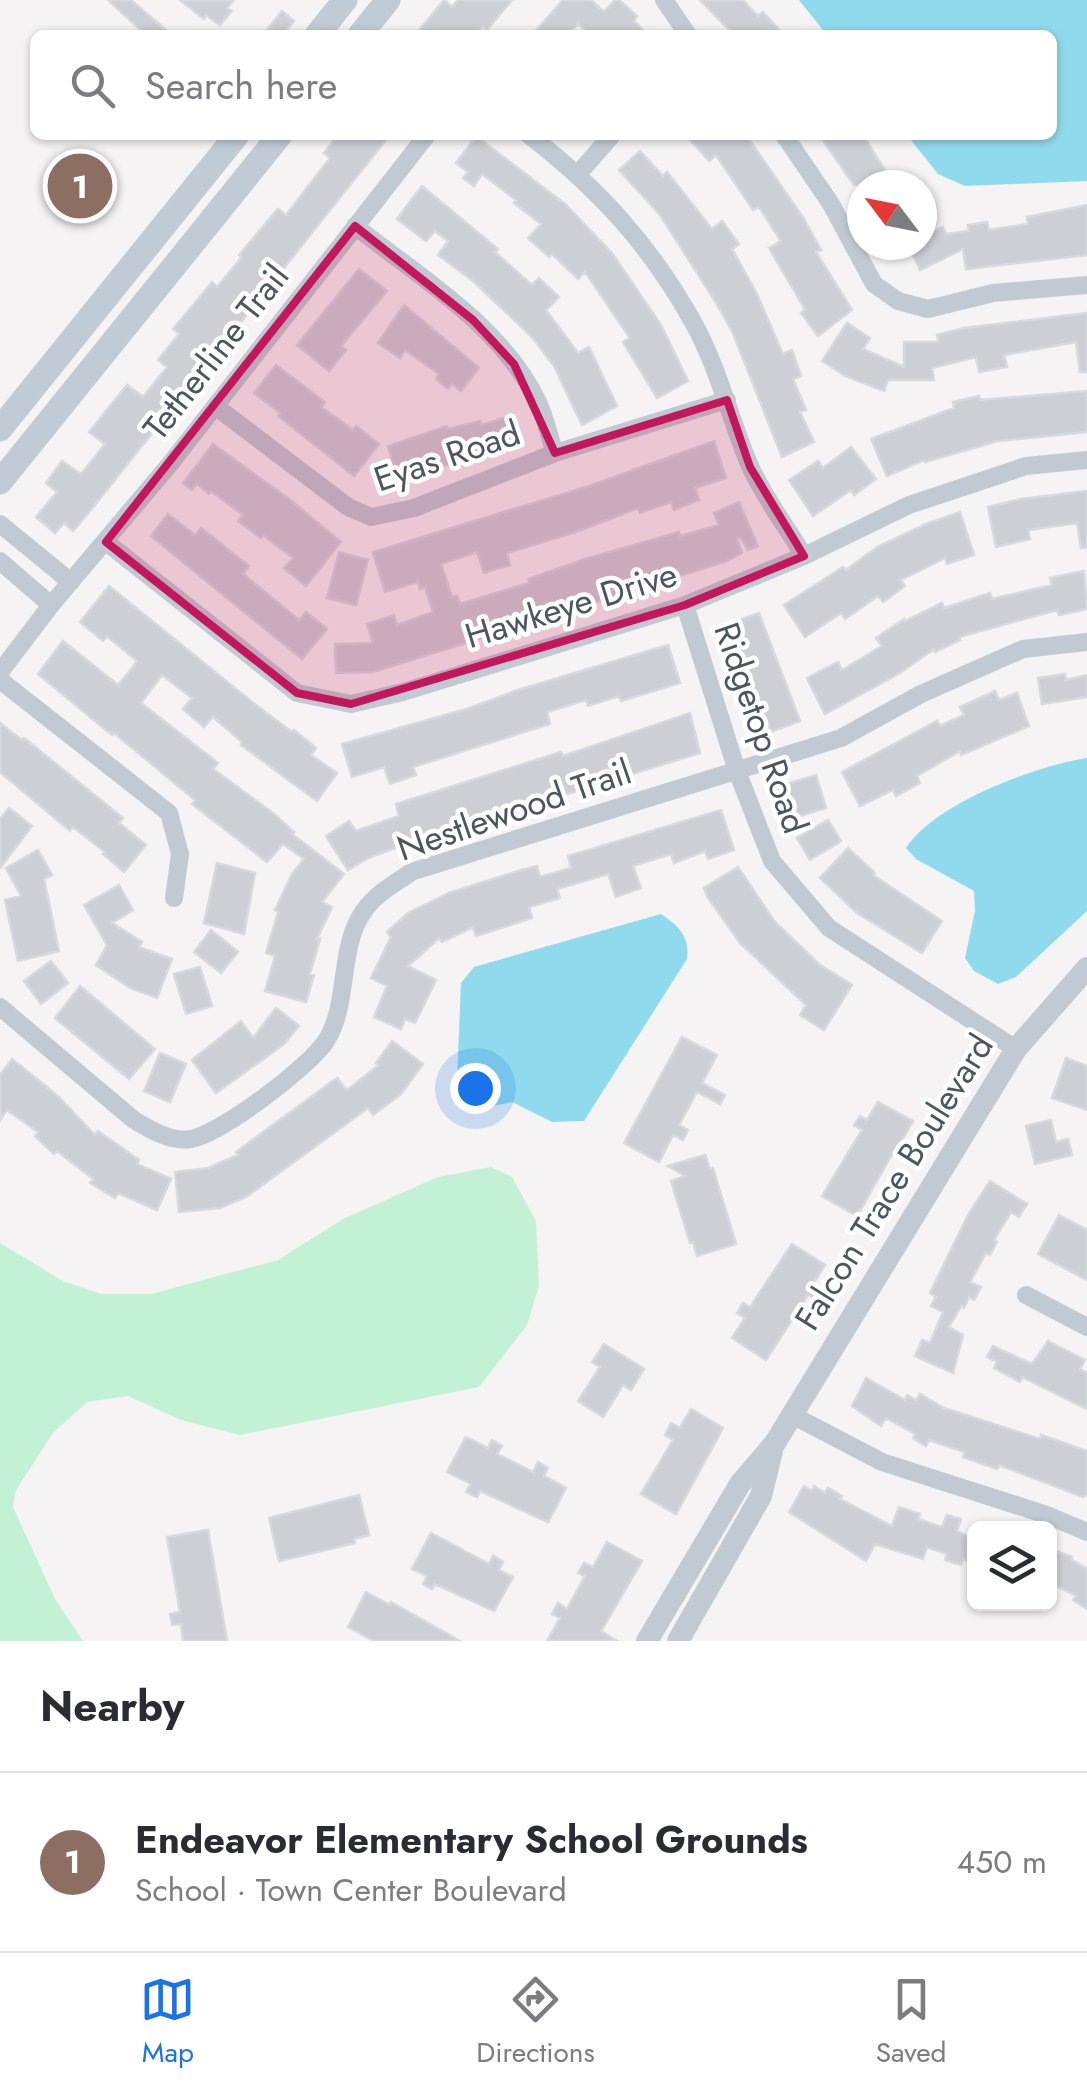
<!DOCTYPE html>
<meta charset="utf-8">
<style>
:root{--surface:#fff;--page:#f7f7f7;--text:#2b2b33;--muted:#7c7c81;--line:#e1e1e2;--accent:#1a73e8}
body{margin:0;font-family:Jost,sans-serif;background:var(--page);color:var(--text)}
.controls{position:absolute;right:30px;bottom:30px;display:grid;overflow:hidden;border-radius:15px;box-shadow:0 2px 8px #0004}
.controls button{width:90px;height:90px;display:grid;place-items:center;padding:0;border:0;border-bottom:2px solid var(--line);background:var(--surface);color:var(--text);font:50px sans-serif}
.compass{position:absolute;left:847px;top:170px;width:90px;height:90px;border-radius:50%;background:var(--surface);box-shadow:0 2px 8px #0004;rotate:302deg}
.you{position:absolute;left:475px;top:1088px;width:35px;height:35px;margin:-25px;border:8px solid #fff;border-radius:50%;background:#1a73e8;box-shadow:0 0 0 15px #1a73e833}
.badge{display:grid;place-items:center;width:65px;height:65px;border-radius:50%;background:var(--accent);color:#fff;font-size:32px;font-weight:700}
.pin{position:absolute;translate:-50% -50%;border:5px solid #fff;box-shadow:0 2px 10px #0006}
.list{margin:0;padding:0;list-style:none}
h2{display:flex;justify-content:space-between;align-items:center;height:130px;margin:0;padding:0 40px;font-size:42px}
h2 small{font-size:32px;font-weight:400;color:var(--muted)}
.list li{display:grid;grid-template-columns:65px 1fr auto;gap:30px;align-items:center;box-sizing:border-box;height:180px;padding:0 40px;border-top:2px solid var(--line)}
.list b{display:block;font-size:38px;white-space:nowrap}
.list p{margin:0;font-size:32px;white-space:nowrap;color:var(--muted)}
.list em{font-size:32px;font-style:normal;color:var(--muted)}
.icon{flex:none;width:55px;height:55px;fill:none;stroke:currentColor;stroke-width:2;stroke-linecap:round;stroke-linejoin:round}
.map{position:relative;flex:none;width:1087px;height:1641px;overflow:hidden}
.search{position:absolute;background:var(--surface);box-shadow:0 2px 8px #0004;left:30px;right:30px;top:30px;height:110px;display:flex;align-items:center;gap:25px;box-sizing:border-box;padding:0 35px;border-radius:15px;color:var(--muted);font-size:38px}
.sheet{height:310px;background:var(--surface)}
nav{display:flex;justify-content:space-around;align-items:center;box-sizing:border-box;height:140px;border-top:2px solid var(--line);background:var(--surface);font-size:28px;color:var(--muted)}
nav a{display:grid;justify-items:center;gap:5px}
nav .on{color:var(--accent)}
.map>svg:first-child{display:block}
.green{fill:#c3f1d5}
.water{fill:#90daee}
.building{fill:#cdcfd5;stroke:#d7d9de;stroke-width:2.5}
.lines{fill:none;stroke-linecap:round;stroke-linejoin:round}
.minor{stroke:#c1cad2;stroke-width:18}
.tertiary{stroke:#c1cad2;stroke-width:22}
.secondary{stroke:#c1cbd6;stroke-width:25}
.marked{fill:#c2185b;fill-opacity:0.2;stroke:#c2185b;stroke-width:8;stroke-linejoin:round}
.labels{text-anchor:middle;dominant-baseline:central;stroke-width:9;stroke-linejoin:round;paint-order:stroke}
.street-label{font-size:35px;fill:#4a5661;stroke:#fff}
</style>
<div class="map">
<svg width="1087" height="1641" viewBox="0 0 1087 1641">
<rect width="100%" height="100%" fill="#f5f3f3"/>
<path class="green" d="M491 1167 512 1177 536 1221 539 1286 527 1325 479 1387 240 1435 181 1420 128 1396 87 1402 53 1433 16 1490 13 1507 55 1599 83 1641H0V1243L63 1281 101 1294H151L278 1260 343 1219 438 1177Z"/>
<path class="water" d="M799 0H1087V181L965 186 938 174 907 135H1052V35H827Z
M1087 758V911L1016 977 998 984 974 971 965 958 975 911 974 891 916 859 906 848C935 803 1036 766 1087 758Z
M661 914C679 926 690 937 687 959L584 1121 552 1122 512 1102 465 1112 456 1105 461 983 474 967Z"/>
<path class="building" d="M108 0H131L172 35H146Z
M180 0H234L227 8 232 11 220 25 206 15 204 19Z
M444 0 452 7 458 0H512L487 30 483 26 476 35H415Z
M563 0H591L604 12 615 0H619L637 16 634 21 648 35H590L578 24 568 35H532Z
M700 0H743L758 16 763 12 784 35H734Z
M282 11 294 21 283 35H263Z
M338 135H390L90 511 73 531 64 523 55 533 36 517 57 492 46 483 62 461 81 474 105 444 89 432 127 385 143 397 167 367 158 360 179 334 173 329 212 282 217 287 242 257 239 255 278 209 286 215 330 158 324 153Z
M686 135H746L804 219 821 250 816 252 852 310 818 336 801 313 805 309 769 248 781 241 759 207 753 210 716 155 709 161Z
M819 135H863L894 185H854Z
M476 136 565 204 612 253 661 325 688 381 657 398 623 342 630 338 585 272 578 279 552 254 549 257 528 238 541 224 514 203 516 200 482 174 474 186 463 178 468 172 456 163Z
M640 151 663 176 667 172 712 229 722 221 739 244 732 249 756 292 783 354 792 350 801 376 793 379 806 410 800 412 814 442 782 457 732 331 715 301 660 215 619 170Z
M422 186 498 249 495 252 532 285 539 278 559 297 546 310 578 353 589 347 617 406 582 425 554 366 531 336 473 281 438 255 448 241 435 231 426 241 397 219Z
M1087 205V255L966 269 963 249 920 270 908 245H922V237L943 227 946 234 969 231 968 225 987 222 989 230 1028 224 1027 217Z
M359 269 387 291 341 346 346 350 329 371 297 345Z
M404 305 479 368 461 391 452 384 448 389 436 379 439 374 405 350 400 358 378 343Z
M1087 313V372H1080L1076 342 1004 355 1007 367 979 372 976 357 932 368 934 380H888L884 391 845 376 822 361 847 323 870 338 863 349 904 367V342H939L937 335 964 328Z
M276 365 325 402 321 407 353 430 356 426 379 444 354 476 278 416 280 413 254 393Z
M1087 391V432L998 441 925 462 924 460 887 476 871 439 954 408 953 402 979 396 980 400Z
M513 415 522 443 430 470 429 465 396 474 388 446 447 426 448 429 480 421 481 425Z
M714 441 726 478 695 488 699 500 674 510 671 502 640 513 638 508 576 532 507 553 510 565 484 573 477 552 441 564 452 597 457 596 460 604 529 583 528 579 585 559 679 532 680 536 719 525 714 513 739 502 758 546 748 550 740 537 737 539 742 553 724 562 373 672 336 673 335 644 373 643 367 624 394 615 397 625 433 612 425 587 420 589 418 582 385 592 373 552 589 486Z
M213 444 289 499 341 542 306 586 284 568 293 558 263 535 261 538 238 521 243 515 211 491 209 494 197 484 192 490 183 483Z
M851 447 876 479 854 495 851 490 813 516 789 480 818 461 823 468Z
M1087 491V547L1081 548 1077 523 1028 530 1030 539 996 547 988 507 1021 499Z
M960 512 974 555 947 564 945 558 901 580 905 586 883 602 878 596 845 619 841 613 805 637 784 605 843 567 846 570 877 547 926 524Z
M168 514 195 535 201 528 249 566 243 574 299 620 306 612 327 629 302 659 151 536Z
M339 552 368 560 356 605 327 598Z
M1084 571 1087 609 1059 615 1057 610 959 637 960 640 935 652 934 649 900 673 825 714 807 678 838 662 842 670 882 646 876 638 904 619 905 621 942 603 944 608 990 593 992 599 1052 585 1050 578Z
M109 586 256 705 292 732 294 730 316 748 311 755 337 773 317 801 241 745 242 742 213 717 204 727 183 709 192 698 162 675 141 703 218 763 213 769 273 813 294 832 292 834 344 874 322 902 332 907 317 939H320L310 974 314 975 306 1002 265 991 275 956 266 953 278 912 275 910 292 874 304 859 283 844 267 862 192 804 195 800 114 733 112 735 38 674 63 641 118 685 133 667 137 661 107 636 103 641 80 622Z
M759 613 800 721 771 732 763 711 754 714 728 624Z
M668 645 680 683 621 701 619 696 588 706 586 700 547 712 550 724 413 767 416 775 390 784 384 767 352 777 342 744 470 708 515 691Z
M1065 674 1066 680 1087 675V697L1042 704 1038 678Z
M995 691 999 700 1017 693 1029 726 961 755 960 751 917 776 920 783 896 796 893 790 860 806 842 772 937 721 940 726 964 715 960 707Z
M690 713 700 753 403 845 368 858 348 870 326 836 349 821 356 831 399 816 396 804 561 752 563 756Z
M0 723 22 740 24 738 123 818 119 823 146 845 124 872 103 854 105 852 73 827 70 831 0 772Z
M816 775 826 808 787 820 777 787Z
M9 808 32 826 0 868V819Z
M721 810 734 850 708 859 705 851 674 863 671 854 633 866 641 888 616 897 608 874 557 889 560 898 529 907 532 918 476 936 473 927 442 942 439 938 408 966 436 980 415 1023 405 1019 401 1029 374 1017 387 986 371 978 391 937 387 932 408 913 449 893 518 871 537 866 540 877 571 868 568 856Z
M828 820 841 841 810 860 797 838Z
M848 848 875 873 873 875 942 921 922 953 857 913 820 878Z
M38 850 52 875 44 879 59 951 18 961 5 900 21 896 6 868Z
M217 863 255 873 244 934 204 923Z
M738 867 775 922 820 965 852 985 824 1030 800 1015 806 1005 740 943 708 898 704 888Z
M119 885 133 910 112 923 142 942 139 947 172 959 157 998 130 988 96 965 107 945 84 905Z
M211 930 238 952 221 973 194 952Z
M51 961 68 983 41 1004 24 981Z
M200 967 212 1006 186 1014 174 974Z
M80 986 155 1049 129 1079 55 1018Z
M276 1008 299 1026 284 1044 216 1093 192 1060 241 1021 253 1038Z
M682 1037 717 1055 702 1083 725 1095 720 1104 697 1092 679 1125 688 1130 683 1140 673 1135 659 1162 624 1143Z
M392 1041 423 1064 401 1094 373 1115 368 1108 246 1197 220 1208 179 1212 175 1172 208 1168 238 1155 236 1152 337 1078 347 1090 379 1065 376 1063Z
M160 1053 186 1064 170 1102 144 1091Z
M1066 1058 1087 1066V1110L1052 1098Z
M12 1059 59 1097 95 1135 98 1131 139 1160 137 1164 171 1179 157 1210 118 1193 115 1198 90 1183 93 1179 57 1151 54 1154 35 1136 38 1132 7 1110 0 1120V1075Z
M878 1102 913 1121 901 1142 909 1147 903 1157 894 1151 857 1216 822 1196 862 1130 854 1125 860 1116 867 1120Z
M1051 1120 1056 1142 1068 1139 1072 1155 1035 1164 1026 1126Z
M705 1155 710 1169 713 1168 736 1244 697 1256 693 1242 690 1243 671 1181 685 1176 668 1166Z
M990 1181 1027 1204 1019 1217 1011 1212 994 1240 997 1242 990 1255 986 1253 970 1282 981 1287 974 1300 969 1297 964 1308 961 1306 949 1327 963 1335 953 1373 915 1356 922 1340 930 1343 943 1312 931 1306 936 1297 930 1293 968 1215Z
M1059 1215 1087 1230V1280L1038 1254Z
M792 1244 825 1265 813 1284 821 1289 815 1299 808 1295 766 1360 732 1338 745 1318 737 1313 743 1303 750 1307Z
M1048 1341 1085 1360 1080 1369 1087 1373V1409L1022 1377 1020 1382 994 1368 997 1362 987 1357 993 1346 1032 1364Z
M604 1344 644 1369 631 1390 623 1385 603 1417 578 1401 600 1367 592 1362Z
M866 1378 905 1400 907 1395 916 1400 920 1394 944 1408 1040 1439 1041 1435 1087 1451V1495L1083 1497 999 1465 997 1469 963 1457 965 1452 929 1440 926 1446 913 1438 915 1434 886 1418 881 1426 852 1406Z
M691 1409 723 1428 676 1514 641 1494 673 1440 665 1435 671 1423 680 1428Z
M466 1437 488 1448 492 1440 502 1446 497 1454 533 1472 538 1462 548 1468 544 1476 566 1488 548 1522 480 1491 477 1497 466 1492 471 1484 447 1472Z
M804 1486 812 1491 814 1486 825 1493 828 1488 842 1496 840 1499 892 1526 899 1507 920 1514 918 1519 942 1527 947 1515 961 1519 957 1531 974 1539 970 1562 963 1559 961 1565 945 1560 947 1554 927 1547 923 1559 875 1544 866 1561 789 1512Z
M359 1495 369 1535 354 1539 355 1543 279 1561 269 1518Z
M208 1530 227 1641H183L181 1624 172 1625 170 1614 180 1612 167 1537Z
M431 1533 489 1564 493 1556 503 1562 499 1570 513 1577 494 1611 435 1584 432 1589 423 1584 427 1576 412 1569Z
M607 1542 642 1561 601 1631 617 1641H547L560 1618 552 1614 558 1603 567 1609 585 1576 578 1573 584 1563 593 1567Z
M1050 1549 1072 1557 1071 1559 1087 1569V1609L1073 1600 1076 1596 1050 1582Z
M366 1592 390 1605 391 1602 460 1641H374L348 1627Z"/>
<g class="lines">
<path class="minor" d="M664 0 688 35
M529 135C599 189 650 245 693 322 718 367 730 418 749 464 763 496 786 526 804 556
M784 135 831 204 874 284 898 301 928 309 993 293 1087 285
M579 173 612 135
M355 226C419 277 502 326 538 402 545 417 549 436 555 453
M215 406 348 507 371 517 414 508 555 453 727 400
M0 524 71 582
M106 542 297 693 351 704 403 692 685 605 804 556 909 505 1026 466 1087 460
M0 561 51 605
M685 605 737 771 772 861 829 928 1016 1049
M0 672 51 605 170 464 427 135
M0 680 169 813 180 854 174 898
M0 1007 134 1120C151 1130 170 1142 191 1139 222 1133 309 1067 326 1041 353 998 334 937 374 899 384 889 399 881 411 872L841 738 921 694 1023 649 1087 642
M1026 1295 1087 1327
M792 1415 882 1462 1047 1515 1087 1532"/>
<path class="tertiary" d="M647 1641 740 1484 775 1443 1016 1049 1087 968
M678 1641 761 1496 772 1451"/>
<path class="secondary" d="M317 35 345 0
M360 35 388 0
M0 429 237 135
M0 482 280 135"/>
</g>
<path class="marked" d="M355 226 473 320 514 364 555 453 727 400 750 467 804 556 685 605 351 704 297 693 106 542Z"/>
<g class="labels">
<g class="street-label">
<text transform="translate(216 352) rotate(-52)">Tetherline Trail</text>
<text transform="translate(447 456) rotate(-19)">Eyas Road</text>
<text transform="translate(571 605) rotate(-17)">Hawkeye Drive</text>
<text transform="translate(761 728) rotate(71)">Ridgetop Road</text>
<text transform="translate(514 810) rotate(-19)">Nestlewood Trail</text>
<text transform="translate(894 1182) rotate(-58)">Falcon Trace Boulevard</text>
</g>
</g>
</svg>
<div class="controls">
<button><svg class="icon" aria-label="layers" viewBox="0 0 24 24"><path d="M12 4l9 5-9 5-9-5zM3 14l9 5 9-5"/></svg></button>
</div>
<svg class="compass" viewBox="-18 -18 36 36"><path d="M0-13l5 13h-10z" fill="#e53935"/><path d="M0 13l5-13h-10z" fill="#7c7c81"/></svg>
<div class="you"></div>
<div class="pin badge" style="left:80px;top:186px;background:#8d6e63">1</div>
<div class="search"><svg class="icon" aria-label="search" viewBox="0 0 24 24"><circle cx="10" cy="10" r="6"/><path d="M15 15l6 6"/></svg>Search here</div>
</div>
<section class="sheet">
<h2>Nearby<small></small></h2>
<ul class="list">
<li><span class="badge" style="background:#8d6e63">1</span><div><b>Endeavor Elementary School Grounds</b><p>School · Town Center Boulevard</p></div><em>450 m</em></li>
</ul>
</section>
<nav>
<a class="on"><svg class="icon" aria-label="map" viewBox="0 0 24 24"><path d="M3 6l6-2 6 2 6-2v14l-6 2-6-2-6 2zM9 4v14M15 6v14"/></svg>Map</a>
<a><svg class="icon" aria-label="directions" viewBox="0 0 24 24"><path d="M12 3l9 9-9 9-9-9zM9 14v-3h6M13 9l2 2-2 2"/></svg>Directions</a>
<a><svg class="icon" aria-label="saved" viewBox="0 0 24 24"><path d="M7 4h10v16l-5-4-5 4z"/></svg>Saved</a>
</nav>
